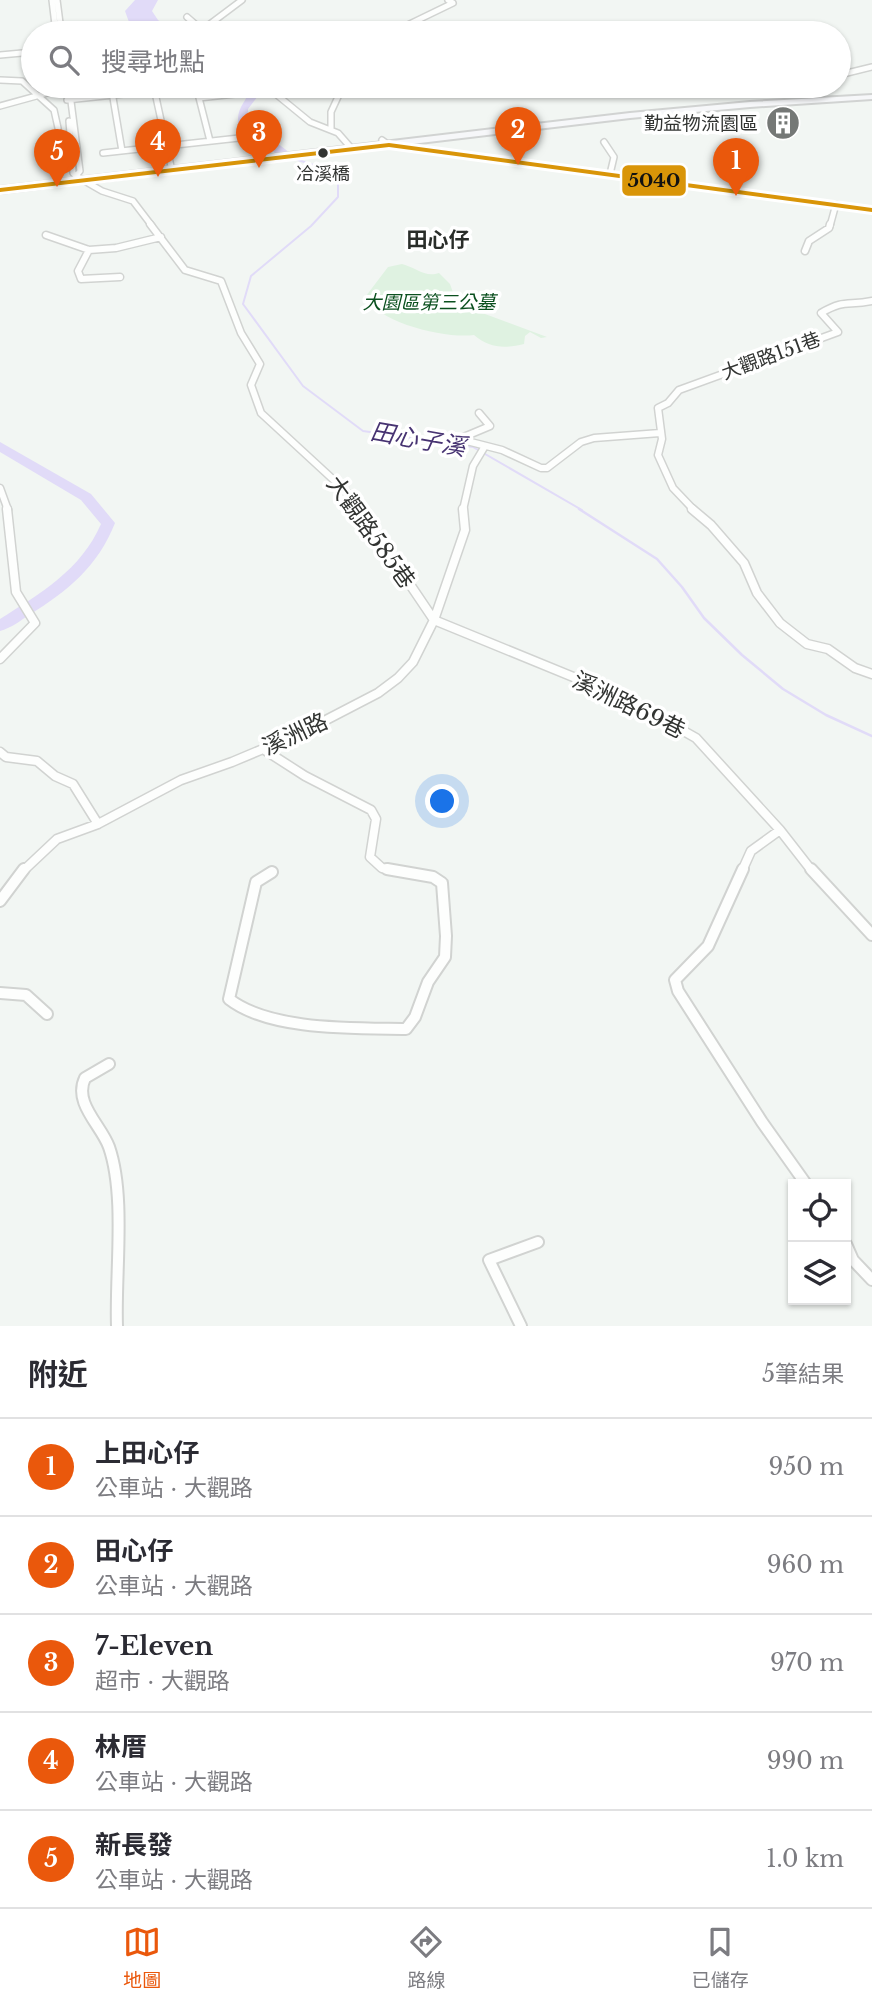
<!DOCTYPE html>
<html lang="zh-TW">
<meta charset="utf-8">
<style>
:root{--surface:#fff;--page:#f2f2f3;--text:#2b2b33;--muted:#7c7c81;--line:#e1e1e2;--accent:#ea580c}
body{margin:0;font-family:"Libre Baskerville","Noto Sans TC",serif;background:var(--page);color:var(--text)}
.controls{position:absolute;right:21px;bottom:21px;display:grid;overflow:hidden;border-radius:0px;box-shadow:0 2px 5px #0004}
.controls button{width:63px;height:63px;display:grid;place-items:center;padding:0;border:0;border-bottom:2px solid var(--line);background:var(--surface);color:var(--text);font:35px sans-serif}
.you{position:absolute;left:443px;top:802px;width:24px;height:24px;margin:-18px;border:5px solid #fff;border-radius:50%;background:#1a73e8;box-shadow:0 0 0 10px #1a73e833}
.badge{display:grid;place-items:center;width:46px;height:46px;border-radius:50%;background:var(--accent);color:#fff;font-size:23px;font-weight:700}
.pin{position:absolute;translate:-50% -58px;filter:drop-shadow(0 2px 4px #0008)}
.pin::after{content:'';position:absolute;top:37px;width:24px;height:21px;background:inherit;clip-path:polygon(0 0,100% 0,50% 100%)}
.list{margin:0;padding:0;list-style:none}
h2{display:flex;justify-content:space-between;align-items:center;height:91px;margin:0;padding:0 28px;font-size:30px}
h2 small{font-size:23px;font-weight:400;color:var(--muted)}
.list li{display:grid;grid-template-columns:46px 1fr auto;gap:21px;align-items:center;box-sizing:border-box;height:98px;padding:0 28px;border-top:2px solid var(--line)}
.list b{display:block;font-size:26px;white-space:nowrap}
.list p{margin:0;font-size:23px;white-space:nowrap;color:var(--muted)}
.list em{font-size:23px;font-style:normal;color:var(--muted)}
.icon{flex:none;width:38px;height:38px;fill:none;stroke:currentColor;stroke-width:2;stroke-linecap:round;stroke-linejoin:round}
.map{position:relative;flex:none;width:872px;height:1326px;overflow:hidden}
.search{position:absolute;background:var(--surface);box-shadow:0 2px 5px #0004;left:21px;right:21px;top:21px;height:77px;display:flex;align-items:center;gap:18px;box-sizing:border-box;padding:0 24px;border-radius:38px;color:var(--muted);font-size:26px}
.sheet{height:581px;background:var(--surface)}
nav{display:flex;justify-content:space-around;align-items:center;box-sizing:border-box;height:98px;border-top:2px solid var(--line);background:var(--surface);font-size:19px;color:var(--muted)}
nav a{display:grid;justify-items:center;gap:4px}
nav .on{color:var(--accent)}
.map>svg:first-child{display:block}
.green{fill:#dff2e1}
.water{fill:#e1dbf8}
.lines{fill:none;stroke-linecap:round;stroke-linejoin:round}
.stream-far1{stroke:#e1dbf8;stroke-width:2}
.stream{stroke:#e1dbf8;stroke-width:2.5}
.river{fill:#e1dbf8;fill-rule:evenodd}
.street-far3-casing{stroke:#d1d3d1;stroke-width:8}
.street-far2-casing{stroke:#d1d3d1;stroke-width:9}
.street-far1-casing{stroke:#d1d3d1;stroke-width:11}
.street-casing{stroke:#d1d3d1;stroke-width:14}
.primary-casing{stroke:#d1d3d2;stroke-width:4}
.street-far3{stroke:#fdfefd;stroke-width:5}
.street-far2{stroke:#fdfefd;stroke-width:6}
.street-far1{stroke:#fdfefd;stroke-width:8}
.street{stroke:#fdfefd;stroke-width:10}
.primary{fill:#f6f7f9;fill-rule:evenodd}
.bus-1-casing{stroke:#fff;stroke-width:6}
.bus-1{fill:#d99508;fill-rule:evenodd}
.bus-dot{fill:#323432;stroke:#fff;stroke-width:2.5}
.labels{text-anchor:middle;dominant-baseline:central;stroke-width:7;stroke-linejoin:round;paint-order:stroke}
.far-bus-label{font-size:18px;fill:#323432;stroke:#fff}
.far-poi-label{font-size:19px;fill:#323432;stroke:#fff;text-anchor:end}
.far-park-label{font-size:19px;font-style:italic;fill:#0b501f;stroke:#fff}
.far-street-label{font-size:19px;fill:#323432;stroke:#fff}
.far-quarter-label{font-size:21px;font-weight:bold;fill:#292d29;stroke:#fff}
.street-label{font-size:23px;fill:#323432;stroke:#fff}
.water-label{font-size:24px;font-style:italic;fill:#473372;stroke:#fff}
.line-badge{stroke:#fff;stroke-width:2.5}
.pale-badge-label{font-size:19px;text-anchor:middle;font-weight:bold;fill:#111}
</style>
<div class="map">
<svg width="872" height="1326" viewBox="0 0 872 1326">
<rect width="100%" height="100%" fill="#f2f6f3"/>
<path class="green" d="M402 264C415 267 425 278 439 273L450 284 457 304 470 312 485 314 547 337 541 338 530 332 525 336 524 344C503 349 490 348 474 335 446 339 377 323 366 296L388 267Z"/>
<path class="water" d="M135 0H158L152 11 158 20 177 33H149L130 25 125 11Z
M249 86H260L261 92 248 109V121L298 159 285 161 238 123C237 104 249 102 249 86Z"/>
<g class="lines">
<path class="stream-far1" d="M292 158 338 173V197L311 226 251 276 243 304 303 386 363 431 473 447 582 510"/>
<path class="stream" d="M579 509 657 559 682 587 704 618 742 655 783 689 826 715 872 736"/>
<path class="river" d="M0 442 91 494 115 523C98 566 68 591 29 615 20 621 11 628 0 631V619C41 593 81 570 101 524L81 500 0 452Z"/>
<g class="street-far3-casing">
<path id="street-far3" d="M52 0 56 33
M57 0 60 23
M187 17 202 30
M102 33 101 27 113 26 129 33
M209 33 202 30 242 0
M391 33 453 3 448 0
M0 55 33 52
M839 75 872 67
M0 80 22 81 54 110 58 128
M69 86 80 171 76 176
M111 86 122 151
M196 86 210 141
M266 86 310 122 338 133 352 149
M154 88 172 171
M199 98 235 94 233 86
M67 100 198 86
M0 106 69 87
M69 121 73 173 76 176
M331 129V112L343 86
M382 140 389 145 872 210
M604 142 614 157 610 174
M103 153 239 138
M76 176 102 191 133 201 152 226
M830 226 836 204"/>
</g>
<g class="street-far2-casing">
<path id="street-far2" d="M150 224 185 270 221 281 241 333 260 364 251 385 261 413 350 495 360 510
M46 235 89 250 116 248 161 237
M89 250 78 271 81 279 120 277
M805 251 809 241 829 228 830 224
M479 413 490 426 459 439 502 450 541 468H547L581 442 594 438 660 433
M0 488 8 510
M463 510 473 466 485 446
M694 510 673 488 658 455 662 439 658 408 668 403 679 390 838 332 821 313C845 299 847 306 872 301"/>
</g>
<g class="street-far1-casing">
<path id="street-far1" d="M359 509 434 620 627 699 696 738 780 830 812 871
M692 509 711 525 744 563 757 593 780 623 807 644 828 649 855 668 872 674
M0 659 35 623 16 592 7 509
M263 749 305 776 371 810 376 819 370 857 382 868 397 871
M0 752 6 757 37 761 55 776 73 784 98 824
M23 871 57 839 98 824 181 780 232 762 263 749 295 730 326 720 378 693 398 678 413 662 434 620 465 530 463 509
M742 871 751 851 780 830"/>
</g>
<g class="street-casing">
<path id="street" d="M743 869 708 946 675 980 678 991 762 1122 806 1184
M811 869 872 935
M272 872 256 882 229 999C270 1031 355 1028 406 1029L415 1017 428 982 445 957 446 936 442 883 433 877 387 869
M0 901 24 869
M0 993 26 995 47 1014
M109 1064 85 1078C73 1103 101 1125 109 1147 126 1196 115 1273 117 1326
M846 1244 853 1260 872 1280
M521 1326 489 1260 538 1242"/>
</g>
<g class="primary-casing">
<path id="primary" d="M872 95V99L750 107 630 118 0 193V187L630 113 750 102Z"/>
</g>
<use href="#street-far3" class="street-far3"/>
<use href="#street-far2" class="street-far2"/>
<use href="#street-far1" class="street-far1"/>
<use href="#street" class="street"/>
<use href="#primary" class="primary"/>
<g class="bus-1-casing">
<path id="bus-1" d="M389 143 872 208V212L389 147 0 192V188Z"/>
</g>
<use href="#bus-1" class="bus-1"/>
</g>
<defs>
<g id="building-disc" transform="scale(1.75)"><circle r="9.5" fill="#757876" stroke="#fff"/><path d="M-4-6H4V6H1V3H-1V6H-4ZM-2.5-4.3h1.7v1.8h-1.7ZM.8-4.3h1.7v1.8H.8ZM-2.5-1h1.7V.8h-1.7ZM.8-1h1.7V.8H.8Z" fill="#fff"/></g>
</defs>
<g fill-rule="evenodd">
<use href="#building-disc" x="783" y="123"/>
</g>
<circle class="bus-dot" cx="323" cy="153" r="6"/>
<g class="labels">
<g class="far-bus-label">
<text x="323" y="174">冾溪橋</text>
</g>
<g class="far-poi-label">
<text x="758" y="123">勤益物流園區</text>
</g>
<g class="far-park-label">
<text x="429" y="302">大園區第三公墓</text>
</g>
<g class="far-street-label">
<text transform="translate(771 356) rotate(-20)">大觀路151巷</text>
</g>
<g class="far-quarter-label">
<text x="438" y="240">田心仔</text>
</g>
<g class="street-label">
<text transform="translate(371 532) rotate(54)">大觀路585巷</text>
<text transform="translate(629 705) rotate(26)">溪洲路69巷</text>
<text transform="translate(295 734) rotate(-25)">溪洲路</text>
</g>
<g class="water-label">
<text transform="translate(418 439) rotate(10)">田心子溪</text>
</g>
</g>
<rect class="line-badge" x="621" y="164" width="66" height="33" rx="7" fill="#d99508"/>
<g class="pale-badge-label">
<text x="654" y="187">5040</text>
</g>
</svg>
<div class="controls">
<button><svg class="icon" aria-label="locate" viewBox="0 0 24 24"><circle cx="12" cy="12" r="6"/><path d="M12 2v4M12 18v4M2 12h4M18 12h4"/></svg></button>
<button><svg class="icon" aria-label="layers" viewBox="0 0 24 24"><path d="M12 4l9 5-9 5-9-5zM3 14l9 5 9-5"/></svg></button>
</div>
<div class="you"></div>
<div class="pin badge" style="left:736px;top:196px">1</div>
<div class="pin badge" style="left:518px;top:165px">2</div>
<div class="pin badge" style="left:259px;top:168px">3</div>
<div class="pin badge" style="left:158px;top:177px">4</div>
<div class="pin badge" style="left:57px;top:187px">5</div>
<div class="search"><svg class="icon" aria-label="search" viewBox="0 0 24 24"><circle cx="10" cy="10" r="6"/><path d="M15 15l6 6"/></svg>搜尋地點</div>
</div>
<section class="sheet">
<h2>附近<small>5筆結果</small></h2>
<ul class="list">
<li><span class="badge">1</span><div><b>上田心仔</b><p>公車站 · 大觀路</p></div><em>950 m</em></li>
<li><span class="badge">2</span><div><b>田心仔</b><p>公車站 · 大觀路</p></div><em>960 m</em></li>
<li><span class="badge">3</span><div><b>7-Eleven</b><p>超市 · 大觀路</p></div><em>970 m</em></li>
<li><span class="badge">4</span><div><b>林厝</b><p>公車站 · 大觀路</p></div><em>990 m</em></li>
<li><span class="badge">5</span><div><b>新長發</b><p>公車站 · 大觀路</p></div><em>1.0 km</em></li>
</ul>
</section>
<nav>
<a class="on"><svg class="icon" aria-label="map" viewBox="0 0 24 24"><path d="M3 6l6-2 6 2 6-2v14l-6 2-6-2-6 2zM9 4v14M15 6v14"/></svg>地圖</a>
<a><svg class="icon" aria-label="directions" viewBox="0 0 24 24"><path d="M12 3l9 9-9 9-9-9zM9 14v-3h6M13 9l2 2-2 2"/></svg>路線</a>
<a><svg class="icon" aria-label="saved" viewBox="0 0 24 24"><path d="M7 4h10v16l-5-4-5 4z"/></svg>已儲存</a>
</nav>
